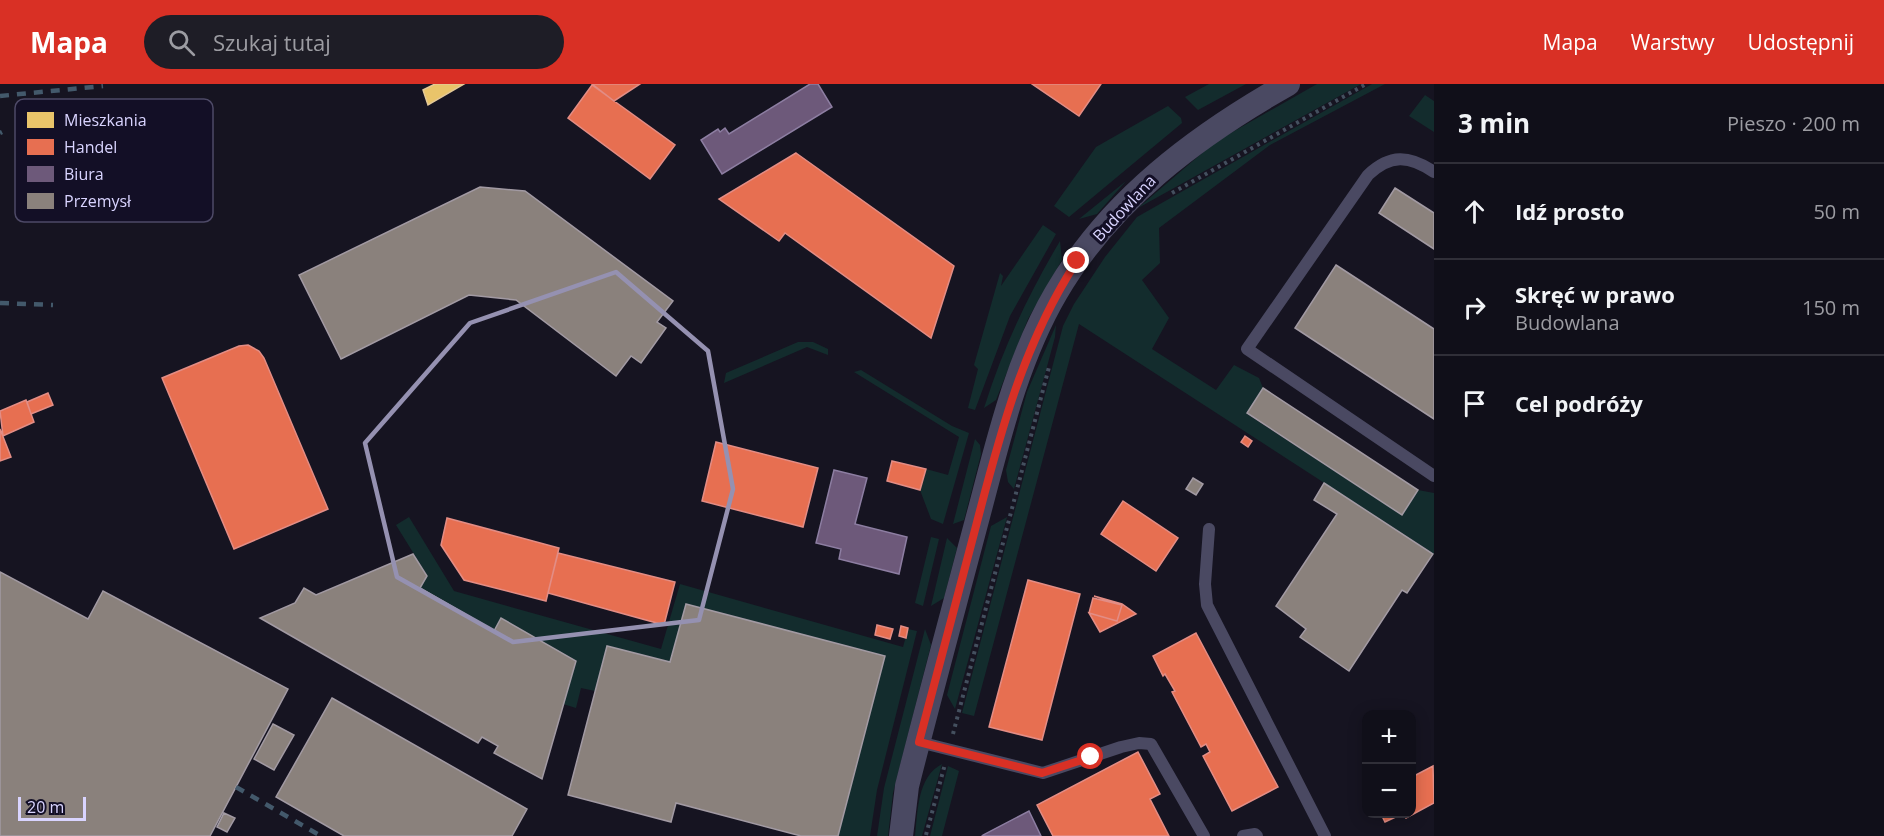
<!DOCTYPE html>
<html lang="pl">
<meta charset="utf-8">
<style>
:root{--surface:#100f19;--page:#1e1d26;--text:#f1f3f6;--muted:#9c9ca2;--line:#302f38;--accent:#d93025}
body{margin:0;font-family:"Open Sans",sans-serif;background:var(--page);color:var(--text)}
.controls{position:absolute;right:18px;bottom:18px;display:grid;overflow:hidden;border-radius:12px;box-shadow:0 3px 15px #0003}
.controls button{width:54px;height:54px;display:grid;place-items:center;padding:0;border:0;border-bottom:2px solid var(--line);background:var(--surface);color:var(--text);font:30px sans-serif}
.scale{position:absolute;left:18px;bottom:15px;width:68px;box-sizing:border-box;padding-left:6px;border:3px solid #d9d4ff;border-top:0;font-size:16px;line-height:21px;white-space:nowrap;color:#d9d4ff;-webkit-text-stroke:4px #130f26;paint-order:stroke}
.stop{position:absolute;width:18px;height:18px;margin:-14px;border:4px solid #d93025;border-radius:50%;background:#fff}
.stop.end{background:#d93025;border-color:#fff;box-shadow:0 2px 6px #0008}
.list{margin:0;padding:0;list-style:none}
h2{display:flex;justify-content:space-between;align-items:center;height:78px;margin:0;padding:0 24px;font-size:26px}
h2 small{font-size:20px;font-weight:400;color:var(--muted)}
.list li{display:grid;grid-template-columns:39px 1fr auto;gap:18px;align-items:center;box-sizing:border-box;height:96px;padding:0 24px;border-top:2px solid var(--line)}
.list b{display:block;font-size:22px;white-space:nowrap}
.list p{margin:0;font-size:20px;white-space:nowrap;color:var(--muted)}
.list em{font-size:20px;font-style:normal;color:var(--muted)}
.icon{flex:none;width:33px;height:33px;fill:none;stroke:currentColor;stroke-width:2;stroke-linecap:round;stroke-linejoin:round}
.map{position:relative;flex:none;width:1434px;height:752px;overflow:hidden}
header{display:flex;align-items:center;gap:36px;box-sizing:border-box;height:84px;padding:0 30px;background:var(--accent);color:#fff}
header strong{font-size:28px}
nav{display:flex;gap:33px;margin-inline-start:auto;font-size:21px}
.search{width:420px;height:54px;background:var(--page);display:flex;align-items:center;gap:15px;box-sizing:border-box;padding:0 21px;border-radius:33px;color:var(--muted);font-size:22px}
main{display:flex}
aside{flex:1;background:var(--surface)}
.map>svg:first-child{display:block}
.green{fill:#132c2d}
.homes{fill:#e9c46a;stroke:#e4c997;stroke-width:1.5}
.shops{fill:#e76f51;stroke:#e38d85;stroke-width:1.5}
.offices{fill:#6d597a;stroke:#8d7ea2;stroke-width:1.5}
.industry{fill:#8a817c;stroke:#a29aa3;stroke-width:1.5}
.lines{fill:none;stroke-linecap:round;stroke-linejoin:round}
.path{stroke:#44505f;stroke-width:4;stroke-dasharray:3 4.5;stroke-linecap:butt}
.lane{stroke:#4a4962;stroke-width:12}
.street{stroke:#4a4962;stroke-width:24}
.rail{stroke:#43596b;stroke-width:4.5;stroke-dasharray:9 8;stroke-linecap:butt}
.route{stroke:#d93025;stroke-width:8}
.marked{fill:none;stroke:#9591b1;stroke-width:4.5;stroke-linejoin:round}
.labels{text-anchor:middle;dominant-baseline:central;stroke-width:6;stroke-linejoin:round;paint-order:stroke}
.street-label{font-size:16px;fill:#d9d4ff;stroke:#130f26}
.key{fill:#130f26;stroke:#4e4a67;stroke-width:1.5}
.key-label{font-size:16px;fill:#d9d4ff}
</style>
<header>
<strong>Mapa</strong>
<div class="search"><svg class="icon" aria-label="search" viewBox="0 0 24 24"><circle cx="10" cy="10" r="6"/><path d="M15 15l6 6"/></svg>Szukaj tutaj</div>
<nav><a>Mapa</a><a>Warstwy</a><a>Udostępnij</a></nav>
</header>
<main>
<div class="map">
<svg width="1434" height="752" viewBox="0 0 1434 752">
<rect width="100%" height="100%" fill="#161421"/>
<path class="green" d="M1209 0H1246L1198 26 1185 13Z
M1317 0H1361L1138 124 1215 58Z
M1372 0H1385L1270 61 1159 144 1160 179 1142 196 1169 234 1152 265 1216 306 1234 281 1259 294 1263 304 1247 330 1402 431 1418 406 1434 409V470L1079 240 974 632 962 629 1063 242 1074 220 1105 173 1137 133Z
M1425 11 1434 17V48L1409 32Z
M1168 22 1181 34 1182 39 1069 133 1054 122 1096 63Z
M1126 97 1097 130 1079 135Z
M1043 141 1056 150 1010 232 975 326 968 324 978 285 974 281 1000 189 1003 192 1001 202Z
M1060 157 1062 176 1028 235 996 316 984 324C1003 264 1028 211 1060 157Z
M1056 241 1055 253 1014 405 1008 398 1006 386 1027 308Z
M798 258H813L828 265V271L807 263 724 299 726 289Z
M861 286 952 342 969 349 943 440 931 435 920 406 926 385 948 391 959 353 854 288Z
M975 355 980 361 981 370 964 436 953 440Z
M409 433 454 507 661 565 680 500 903 563 908 545 917 547 877 706 870 752H838L885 572 686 520 670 578 608 562 595 607 581 604 576 624 563 620 494 547 420 504 427 491 396 441Z
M1007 433 955 625 947 611 991 442Z
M931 453 939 455 923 522 915 519Z
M947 454 957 464 944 514 931 522Z
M925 545 931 561 893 709 888 752H877L884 704Z
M942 680 922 752H915C918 727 917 693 942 680Z
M948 682 959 687 942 752H930Z"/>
<path class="homes" d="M435 0H464L428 21 423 6Z"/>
<path class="shops" d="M592 0H640L614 17Z
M1032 0H1101L1079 32Z
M592 1 675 61 650 95 568 34Z
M796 69 954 182 931 254 785 149 779 157 719 115Z
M248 261 259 267 264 274 328 425 234 465 162 294 239 262Z
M48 309 53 321 31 330 27 318Z
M26 316 34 338 3 352 0 327Z
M0 345 11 373 0 377Z
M1245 352 1252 357 1248 363 1241 358Z
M716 358 818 384 803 443 702 417Z
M892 377 926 385 920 406 887 397Z
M1123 417 1178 454 1156 487 1101 450Z
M447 434 559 464 546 517 464 496 441 461Z
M558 469 675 498 664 541 548 509Z
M1028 496 1080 510 1042 656 989 643Z
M1094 512 1122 520 1136 530 1100 548 1089 529 1117 537 1122 521Z
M1093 514 1122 521 1117 537 1089 529Z
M877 541 893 545 890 555 875 551Z
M901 542 908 544 906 554 899 552Z
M1196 549 1278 703 1232 727 1203 672 1210 668 1206 660 1201 663 1172 608 1175 607 1165 590 1163 592 1153 572Z
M1138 668 1160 710 1150 715 1169 752H1053L1037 721Z
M1433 682 1434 719 1406 734 1403 730H1412V693Z
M1381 730H1402L1385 738Z"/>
<path class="offices" d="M810 0H818L832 23 722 90 701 56 718 45 720 48 725 44 729 50Z
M834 386 867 394 855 440 907 453 899 490 839 475 841 465 816 459Z
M1029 727 1041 752H982L983 751Z"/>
<path class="industry" d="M480 103 525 107 673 217 657 238 666 244 641 279 631 272 616 292 516 216 469 211 341 275 299 191Z
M1395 104 1434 129V165L1379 129Z
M1336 181 1434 245V335L1295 244Z
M1263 304 1418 406 1402 431 1247 329Z
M1193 394 1203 400 1196 411 1186 405Z
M1324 399 1433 470 1407 509 1402 506 1349 587 1300 553 1306 545 1276 522 1337 430 1314 416Z
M413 470 427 492 420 504 494 547 501 534 576 577 542 695 494 669 498 662 482 653 478 659 260 534 295 519 304 504 316 511Z
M0 488 88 535 103 507 288 605 210 752H0Z
M686 520 885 572 838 752H801L676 719 671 738 568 711 607 562 670 578Z
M332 614 527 725 512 752H344L276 713Z
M273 640 294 651 274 686 254 675Z
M224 729 235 734 227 748 217 743Z"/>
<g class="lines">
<path class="path" d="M1172 109 1366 0
M953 650 1049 283
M926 751 945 680"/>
<path class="lane" d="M1434 88C1409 71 1390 70 1368 91L1247 265 1434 392
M1209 445 1205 500 1207 521 1325 752
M919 658 1043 689 1121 663 1139 659 1151 660 1204 752
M1243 752 1255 750 1257 752"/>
<path class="street" d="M901 752 907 702C929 615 953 527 976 440 997 362 1015 279 1056 209 1110 116 1196 52 1288 0"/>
<path class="rail" d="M0 12 103 2
M0 49 2 48
M0 219 53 221
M236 703 321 752"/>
</g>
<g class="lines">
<path class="route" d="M1077 177C1024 258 1000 349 976 442 957 514 938 586 919 658L1042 689 1091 673"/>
</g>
<path class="marked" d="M616 188 708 267 733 405 699 536 513 558 397 493 365 359 470 239Z"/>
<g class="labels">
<g class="street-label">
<text transform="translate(1124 124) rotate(-47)">Budowlana</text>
</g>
</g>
<rect x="15" y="15" width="198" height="123" rx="9" class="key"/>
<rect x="27" y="28" width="27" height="16" fill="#e9c46a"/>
<rect x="27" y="55" width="27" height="16" fill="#e76f51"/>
<rect x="27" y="82" width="27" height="16" fill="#6d597a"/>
<rect x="27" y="109" width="27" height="16" fill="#8a817c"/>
<g class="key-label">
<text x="64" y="42">Mieszkania</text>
<text x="64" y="69">Handel</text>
<text x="64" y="96">Biura</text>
<text x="64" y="123">Przemysł</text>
</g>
</svg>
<div class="controls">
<button>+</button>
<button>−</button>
</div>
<div class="scale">20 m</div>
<div class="stop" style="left:1091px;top:673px"></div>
<div class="stop end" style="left:1077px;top:177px"></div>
</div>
<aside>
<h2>3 min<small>Pieszo · 200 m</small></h2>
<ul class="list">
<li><svg class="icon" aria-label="ahead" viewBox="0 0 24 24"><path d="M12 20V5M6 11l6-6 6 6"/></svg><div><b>Idź prosto</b></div><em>50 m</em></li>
<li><svg class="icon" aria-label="right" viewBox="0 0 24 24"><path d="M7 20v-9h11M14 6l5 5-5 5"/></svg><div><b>Skręć w prawo</b><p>Budowlana</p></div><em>150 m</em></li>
<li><svg class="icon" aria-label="arrive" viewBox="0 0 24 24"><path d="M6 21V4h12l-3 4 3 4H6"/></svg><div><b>Cel podróży</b></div></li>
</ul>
</aside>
</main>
